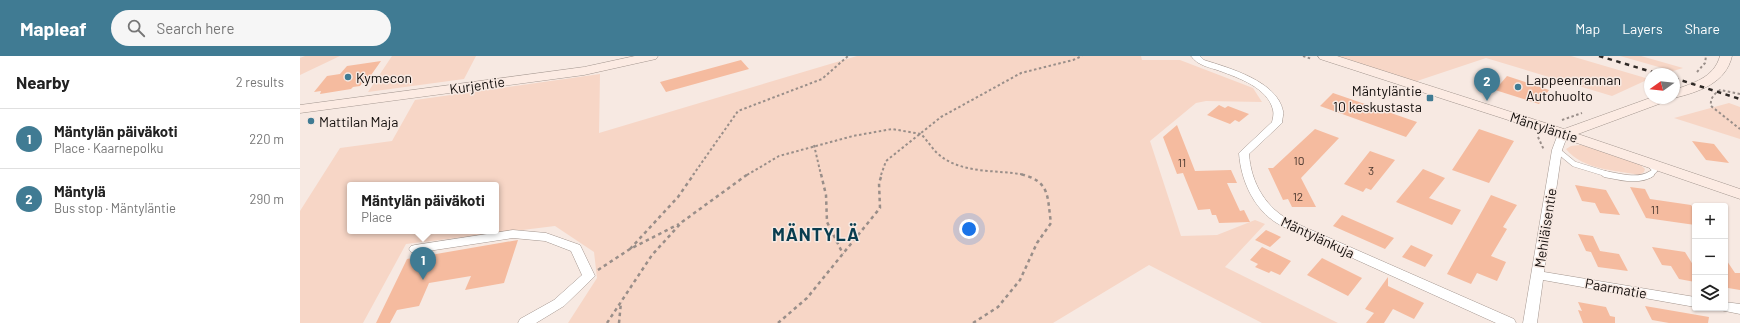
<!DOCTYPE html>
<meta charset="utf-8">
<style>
:root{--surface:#fff;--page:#f6f6f6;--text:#222;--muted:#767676;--line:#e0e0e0;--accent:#407b93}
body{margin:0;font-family:Barlow,sans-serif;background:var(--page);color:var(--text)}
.controls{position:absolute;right:12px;bottom:12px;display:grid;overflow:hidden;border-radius:4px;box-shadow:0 1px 3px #0004}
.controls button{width:36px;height:36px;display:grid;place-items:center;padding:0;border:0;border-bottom:1px solid var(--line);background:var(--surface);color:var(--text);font:20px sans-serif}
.compass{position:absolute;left:1344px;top:12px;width:36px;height:36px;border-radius:50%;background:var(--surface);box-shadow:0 1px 3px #0004;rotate:255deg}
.you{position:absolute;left:669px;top:173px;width:14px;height:14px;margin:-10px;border:3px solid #fff;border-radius:50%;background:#1a73e8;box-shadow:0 0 0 6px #1a73e833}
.badge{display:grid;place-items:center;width:26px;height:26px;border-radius:50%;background:var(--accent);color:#fff;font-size:13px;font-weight:700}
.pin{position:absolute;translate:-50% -33px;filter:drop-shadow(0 1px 2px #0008)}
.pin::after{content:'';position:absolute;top:21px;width:14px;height:12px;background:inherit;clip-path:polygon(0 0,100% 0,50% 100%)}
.popup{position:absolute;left:47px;top:126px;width:152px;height:52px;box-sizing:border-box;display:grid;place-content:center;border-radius:4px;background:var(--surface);filter:drop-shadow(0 1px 3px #0005);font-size:13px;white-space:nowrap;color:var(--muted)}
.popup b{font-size:15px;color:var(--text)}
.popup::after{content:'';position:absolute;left:50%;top:100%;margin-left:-8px;border:8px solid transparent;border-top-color:var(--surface)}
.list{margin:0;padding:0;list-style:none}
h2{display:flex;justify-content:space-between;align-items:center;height:52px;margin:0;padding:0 16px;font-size:17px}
h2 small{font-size:13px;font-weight:400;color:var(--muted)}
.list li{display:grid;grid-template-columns:26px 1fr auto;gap:12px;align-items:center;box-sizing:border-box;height:60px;padding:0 16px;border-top:1px solid var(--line)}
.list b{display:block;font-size:15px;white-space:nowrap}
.list p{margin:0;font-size:13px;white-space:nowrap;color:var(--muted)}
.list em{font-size:13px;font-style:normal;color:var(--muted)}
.icon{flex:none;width:22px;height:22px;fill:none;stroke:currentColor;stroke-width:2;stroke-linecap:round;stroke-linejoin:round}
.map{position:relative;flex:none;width:1440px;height:267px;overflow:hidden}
header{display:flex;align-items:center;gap:24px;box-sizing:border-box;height:56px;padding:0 20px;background:var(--accent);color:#fff}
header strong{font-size:19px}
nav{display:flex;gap:22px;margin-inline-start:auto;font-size:14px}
.search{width:280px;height:36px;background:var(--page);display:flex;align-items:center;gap:10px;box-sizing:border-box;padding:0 14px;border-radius:22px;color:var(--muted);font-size:15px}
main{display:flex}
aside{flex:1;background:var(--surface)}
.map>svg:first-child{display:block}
.green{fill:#f7d6c6;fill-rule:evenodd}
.building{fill:#f5bb9f}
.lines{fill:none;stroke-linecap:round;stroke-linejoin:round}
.lane-far1-casing{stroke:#a3968f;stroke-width:6}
.lane-casing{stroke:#a3968f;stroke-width:7}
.street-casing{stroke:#a3968f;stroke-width:1}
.secondary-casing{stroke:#a3968f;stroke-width:1}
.path-far1{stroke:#998e89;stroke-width:2;stroke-dasharray:2.5 2.5;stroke-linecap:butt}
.path{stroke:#998e89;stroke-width:2.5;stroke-dasharray:3.5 3.5;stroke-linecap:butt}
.lane-far1{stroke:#fff;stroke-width:5}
.lane{stroke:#fff;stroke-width:6}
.street{fill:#fff;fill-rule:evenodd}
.secondary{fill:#fcebe3;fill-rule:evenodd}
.rail{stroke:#2f2926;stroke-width:2.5;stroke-dasharray:4.5 4.5;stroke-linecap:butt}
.poi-dot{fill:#407b93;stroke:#f7e9e2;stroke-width:1.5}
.labels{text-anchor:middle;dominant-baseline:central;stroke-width:3;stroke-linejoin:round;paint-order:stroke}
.number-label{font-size:12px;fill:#4a382f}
.poi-label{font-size:14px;fill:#110c0a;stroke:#f7e9e2;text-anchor:start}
.street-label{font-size:14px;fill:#110c0a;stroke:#f7e9e2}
.district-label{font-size:18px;font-weight:bold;letter-spacing:1px;fill:#093d4f;stroke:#f7e9e2}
</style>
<header>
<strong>Mapleaf</strong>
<div class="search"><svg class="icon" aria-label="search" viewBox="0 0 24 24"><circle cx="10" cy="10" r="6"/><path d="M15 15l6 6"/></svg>Search here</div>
<nav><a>Map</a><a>Layers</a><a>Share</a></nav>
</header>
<main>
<aside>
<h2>Nearby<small>2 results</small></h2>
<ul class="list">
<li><span class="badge">1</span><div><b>Mäntylän päiväkoti</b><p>Place · Kaarnepolku</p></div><em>220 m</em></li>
<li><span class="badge">2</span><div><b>Mäntylä</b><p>Bus stop · Mäntyläntie</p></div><em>290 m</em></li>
</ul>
</aside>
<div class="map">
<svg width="1440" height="267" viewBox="0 0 1440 267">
<rect width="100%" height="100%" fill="#f7e9e2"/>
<path class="green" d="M5 0H40L0 19V2Z
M92 0H176L164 23 68 36Z
M557 0H841L842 4H880L953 32 962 46 906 45 896 47 850 85 881 180 917 179 955 164 965 168 925 211 1038 267H962L849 209 753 267H268L297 222 294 196 255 170 106 188 63 267H0V155L40 92 92 85 115 44 300 18 299 77ZM50 129H196V175H50Z
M1037 0H1271L1349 23 1312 40 1186 2 1114 26Z
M1320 0H1341L1383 12 1373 15Z
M1429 47 1440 51V83L1374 62Z
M1280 89C1297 90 1334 101 1345 113L1344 116 1339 119C1315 114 1283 114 1266 93L1271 90Z"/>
<path class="building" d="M441 4 449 13 366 36 360 26Z
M81 5 69 22 65 23 60 30 53 31 51 33 20 38 21 35 14 36 27 20 40 18 47 10Z
M1207 20 1249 34 1239 48 1195 34Z
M1033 37 1117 66 1106 81 1020 50Z
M919 49 925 52 928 50 949 58 939 66 935 64 930 68 907 59Z
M877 69 895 115 931 114 937 127H927L940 155 944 154 950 166 919 167 916 159H912L910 153 898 154 883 117 877 118 863 81Z
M1015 73 1039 82 1001 122 1016 151H992L988 143 983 144 968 112H973Z
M1179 73 1214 85 1189 127 1152 114Z
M1392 85 1414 88 1429 107 1406 104Z
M1070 95 1095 104 1071 134 1066 132 1063 136 1044 128Z
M1123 113 1145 122 1129 142 1161 154 1152 169 1096 146Z
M1275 129 1306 134 1320 159 1300 157 1295 147 1282 145Z
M1330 131 1345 133 1350 143 1391 149 1395 155V169L1346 162Z
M1191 139 1217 149 1203 171 1207 173 1191 200 1206 206 1197 225 1177 217 1171 228 1147 218Z
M1042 159 1076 174 1094 182 1085 193 1033 170Z
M966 174 981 181 970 191 955 184Z
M1278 178 1293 180 1300 195 1319 198 1328 215 1298 211 1291 196 1286 195Z
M218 184 204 227 165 234 171 220 129 227 119 250 97 254 90 267H76L107 203Z
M1111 189 1133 199 1125 211 1102 201Z
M962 191 991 205 980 219 971 215 969 217 955 211 958 208 950 204Z
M1352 191 1385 196 1395 212V226L1379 223 1371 210 1362 209Z
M1022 202 1062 222 1048 240 1007 219Z
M1425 202 1435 217H1440V234L1428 232 1425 227Z
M1088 221V230L1124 247 1114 263 1093 253 1084 267H1066L1074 257 1065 253Z
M1278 246 1306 251 1310 260 1315 261V267H1283L1278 254 1282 255Z
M1345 250 1409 261 1408 267H1369L1352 264Z"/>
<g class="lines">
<g class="lane-far1-casing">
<path id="lane-far1" d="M1257 94 1274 108 1310 119
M1350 119 1355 114 1350 109"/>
</g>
<g class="lane-casing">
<path id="lane" d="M1305 118C1320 121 1338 126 1351 118"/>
</g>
<g class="street-casing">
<path id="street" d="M891 0H900L904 4C929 12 977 25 983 55 984 58 982 63 982 67L949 98C951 127 966 153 993 166L1214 263 1216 267H1196L984 171C956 158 941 127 939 97L972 66C973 62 974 58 973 54 968 32 939 22 920 15 909 11 898 10 891 0Z
M1263 75 1268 78 1262 94 1244 216 1395 241V251L1243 224 1237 267H1223L1252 94 1258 78Z
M213 174 246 177 280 189 295 220 264 250 236 267H218L220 263 254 244 282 219 271 195 245 185 213 182 115 197 111 196 109 193 111 190 115 189Z
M1425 246 1440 248V258L1420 254 1419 252H1425Z"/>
</g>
<g class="secondary-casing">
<path id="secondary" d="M335 0H358L356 3 284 19 0 57V49L284 11Z
M1018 0H1037L1264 73 1350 42H1369L1367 45 1278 78 1440 133V143L1239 74 1020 3Z
M1420 0H1432C1426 27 1399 36 1374 42V34C1393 27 1414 22 1420 0Z"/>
</g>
<path class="path-far1" d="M1003 0 1012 3
M1397 16 1405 7 1406 0
M1440 38 1420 34C1414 38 1410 42 1411 50L1440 73
M1262 64 1282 57
M1238 81 1244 94
M514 89 521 119
M393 119 438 55 522 23 548 0
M447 119 479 100 553 80 592 73 621 78C627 84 631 91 637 97 661 119 696 113 725 119
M581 119 586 105 641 61 721 17 773 4 782 0"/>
<path class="path" d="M521 118 526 139 527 166 543 198
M330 193 378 141 394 118
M298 214 330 193 379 168
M307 267 352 199 382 166 448 118
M319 267 321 246
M478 267 507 242 580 152 579 127 582 118
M673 267 698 251 720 224 737 187 751 167C747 141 751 125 720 118"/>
<use href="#lane-far1" class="lane-far1"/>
<use href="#lane" class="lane"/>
<use href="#street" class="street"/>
<use href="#secondary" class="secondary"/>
<path class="rail" d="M1299 0 1359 18
M1374 22 1440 43"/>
</g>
<g class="poi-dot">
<circle cx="48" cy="21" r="4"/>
<circle cx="1218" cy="31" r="4"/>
<rect x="1126" y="38" width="8" height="8" rx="2"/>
<circle cx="11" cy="65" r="4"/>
</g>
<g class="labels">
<g class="number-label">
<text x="999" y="104">10</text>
<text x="882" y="106">11</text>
<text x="1071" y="114">3</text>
<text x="998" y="140">12</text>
<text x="1355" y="153">11</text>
</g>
<g class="poi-label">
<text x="56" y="21">Kymecon</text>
<text x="1226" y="23">Lappeenrannan<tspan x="1226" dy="16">Autohuolto</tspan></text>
<text x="1122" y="34" text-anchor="end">Mäntyläntie<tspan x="1122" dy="16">10 keskustasta</tspan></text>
<text x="19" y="65">Mattilan Maja</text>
</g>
<g class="street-label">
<text transform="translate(177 29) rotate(-8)">Kurjentie</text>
<text transform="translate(1244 71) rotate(18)">Mäntyläntie</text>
<text transform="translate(1245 172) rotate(-81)">Mehiläisentie</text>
<text transform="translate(1018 181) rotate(25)">Mäntylänkuja</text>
<text transform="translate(1316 232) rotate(10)">Paarmatie</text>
</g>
<g class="district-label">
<text x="516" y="178">MÄNTYLÄ</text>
</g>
</g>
</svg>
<div class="controls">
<button>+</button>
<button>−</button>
<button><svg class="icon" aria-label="layers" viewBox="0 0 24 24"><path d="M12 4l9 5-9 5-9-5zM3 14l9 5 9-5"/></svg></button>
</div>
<svg class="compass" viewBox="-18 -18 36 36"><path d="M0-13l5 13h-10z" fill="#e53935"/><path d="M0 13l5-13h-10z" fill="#767676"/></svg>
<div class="you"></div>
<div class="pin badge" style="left:123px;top:224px">1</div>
<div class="popup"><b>Mäntylän päiväkoti</b>Place</div>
<div class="pin badge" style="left:1187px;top:45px">2</div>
</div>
</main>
